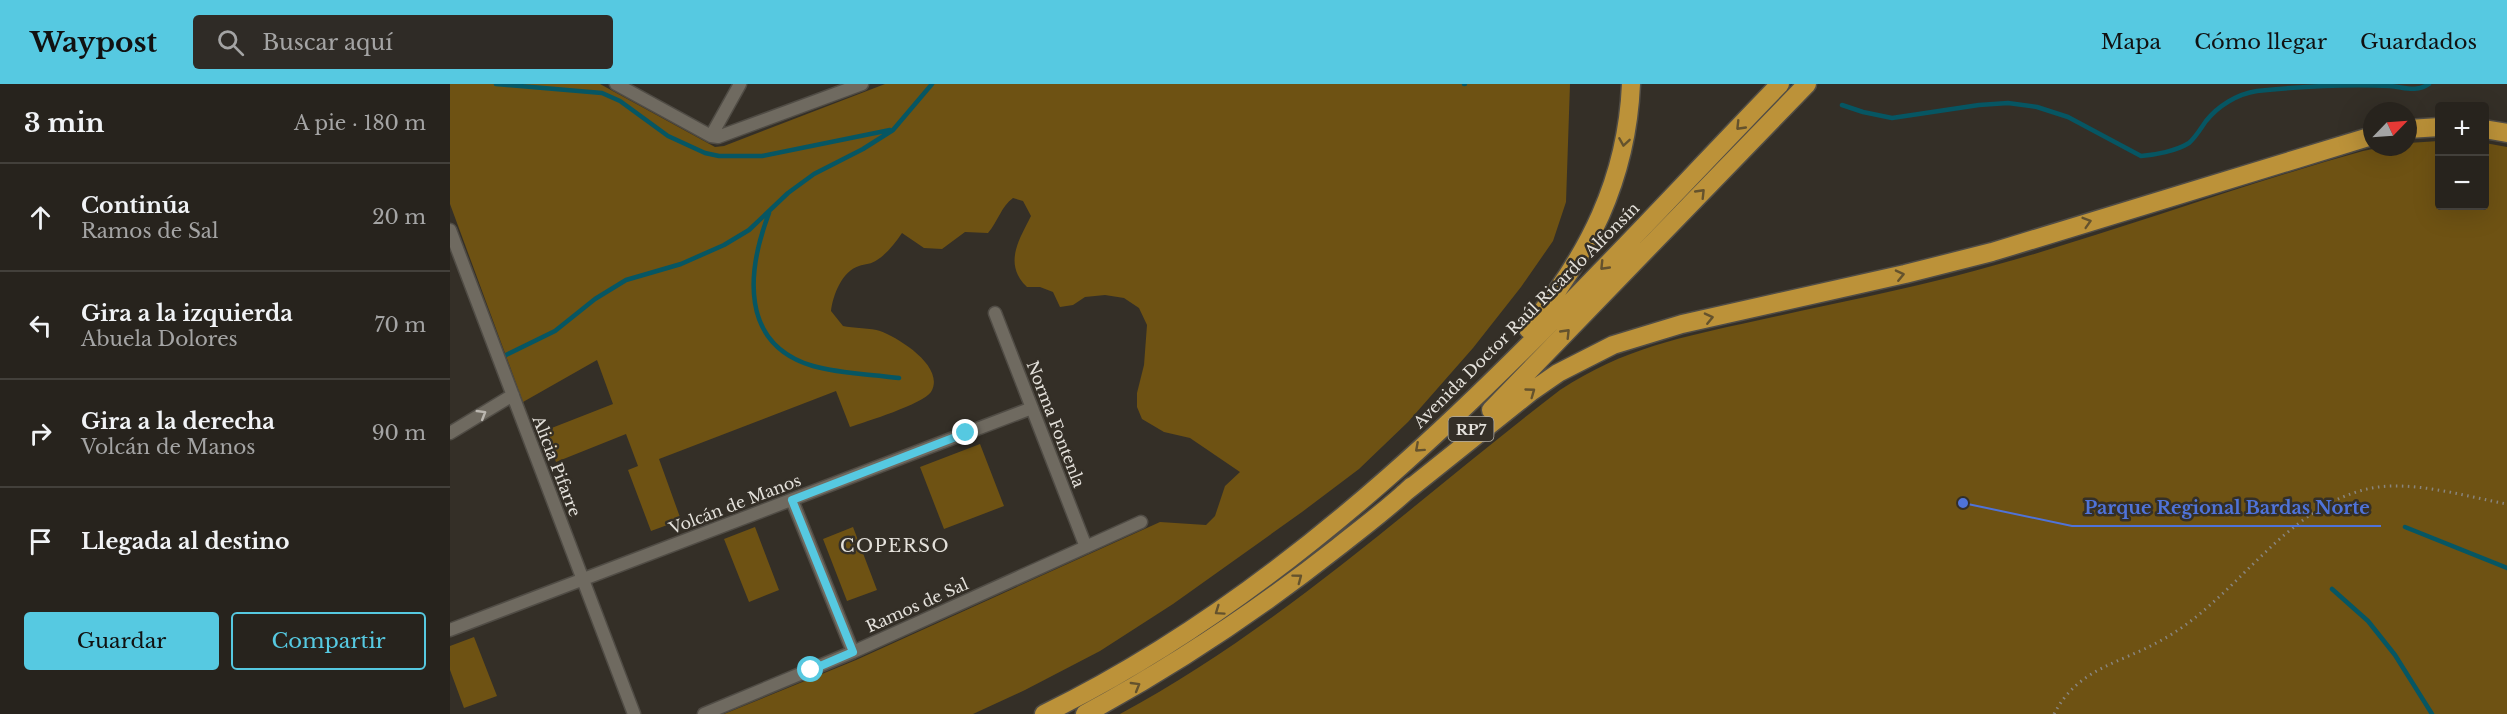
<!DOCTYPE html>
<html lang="es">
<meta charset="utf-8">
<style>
:root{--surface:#27231d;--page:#2f2b26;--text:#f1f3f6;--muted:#a4a4a4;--line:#43403b;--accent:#56c9e1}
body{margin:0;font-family:"Libre Baskerville",serif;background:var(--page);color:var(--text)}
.controls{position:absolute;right:18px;top:18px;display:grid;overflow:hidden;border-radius:6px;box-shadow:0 6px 24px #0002}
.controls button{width:54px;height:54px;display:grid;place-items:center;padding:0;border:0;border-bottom:2px solid var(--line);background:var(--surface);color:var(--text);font:30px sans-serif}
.compass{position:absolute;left:1913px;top:18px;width:54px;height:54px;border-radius:50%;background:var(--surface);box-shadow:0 6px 24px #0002;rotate:65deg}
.stop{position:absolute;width:18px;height:18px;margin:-14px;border:4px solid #56c9e1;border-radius:50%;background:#fff}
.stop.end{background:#56c9e1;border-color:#fff;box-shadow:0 2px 6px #0008}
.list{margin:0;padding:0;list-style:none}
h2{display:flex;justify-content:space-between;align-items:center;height:78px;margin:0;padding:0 24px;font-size:26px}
h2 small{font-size:20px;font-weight:400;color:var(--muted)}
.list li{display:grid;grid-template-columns:39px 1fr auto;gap:18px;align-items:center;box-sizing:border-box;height:108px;padding:0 24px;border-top:2px solid var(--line)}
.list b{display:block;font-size:22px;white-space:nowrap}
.list p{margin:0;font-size:20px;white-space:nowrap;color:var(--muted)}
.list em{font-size:20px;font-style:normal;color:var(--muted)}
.actions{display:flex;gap:12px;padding:18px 24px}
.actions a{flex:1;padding:14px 0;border:2px solid var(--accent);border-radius:6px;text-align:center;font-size:21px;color:var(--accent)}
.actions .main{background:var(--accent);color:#111}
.icon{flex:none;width:33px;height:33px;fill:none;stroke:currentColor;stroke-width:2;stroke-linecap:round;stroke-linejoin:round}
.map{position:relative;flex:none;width:2057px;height:630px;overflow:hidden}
header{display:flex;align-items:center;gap:36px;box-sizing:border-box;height:84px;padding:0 30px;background:var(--accent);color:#111}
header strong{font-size:28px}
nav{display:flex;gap:33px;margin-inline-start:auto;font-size:21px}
.search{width:420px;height:54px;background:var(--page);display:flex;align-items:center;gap:15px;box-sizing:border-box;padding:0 21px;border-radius:6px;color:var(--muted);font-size:22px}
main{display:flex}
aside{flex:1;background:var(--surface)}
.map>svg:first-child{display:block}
.green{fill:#6e5213}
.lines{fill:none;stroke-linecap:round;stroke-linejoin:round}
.stream{stroke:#065663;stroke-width:4.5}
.minor-casing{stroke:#504c45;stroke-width:15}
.motorway-casing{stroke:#504c45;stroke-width:21}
.path{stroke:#89857e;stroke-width:3;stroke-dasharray:1.5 4.5;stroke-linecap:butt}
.minor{stroke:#6f6a60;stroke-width:12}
.motorway{stroke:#bc9239;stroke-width:18}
.oneway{stroke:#64522d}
.oneway2{stroke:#bbb7b0}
.route{stroke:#56c9e1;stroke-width:8}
.labels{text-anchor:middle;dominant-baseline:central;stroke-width:5;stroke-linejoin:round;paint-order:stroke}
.shield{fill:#342f27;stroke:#afaca5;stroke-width:1.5}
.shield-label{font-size:15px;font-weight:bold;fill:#e4e1db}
.street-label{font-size:16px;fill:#e4e1db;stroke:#342f27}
.neighbourhood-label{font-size:18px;letter-spacing:1.5px;fill:#e4e1db;stroke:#342f27}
.leader{fill:none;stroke:#4f73d9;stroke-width:2}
.callout-dot{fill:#4f73d9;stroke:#342f27;stroke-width:2}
.callout-label{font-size:18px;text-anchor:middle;font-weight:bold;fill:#4f73d9;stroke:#342f27;stroke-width:5;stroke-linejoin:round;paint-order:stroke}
</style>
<header>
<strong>Waypost</strong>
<div class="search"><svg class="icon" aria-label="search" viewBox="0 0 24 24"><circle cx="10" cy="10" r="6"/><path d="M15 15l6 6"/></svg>Buscar aquí</div>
<nav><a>Mapa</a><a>Cómo llegar</a><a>Guardados</a></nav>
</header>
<main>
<aside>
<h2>3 min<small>A pie · 180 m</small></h2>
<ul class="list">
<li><svg class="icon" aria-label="ahead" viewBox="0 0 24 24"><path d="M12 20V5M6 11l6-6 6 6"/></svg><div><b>Continúa</b><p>Ramos de Sal</p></div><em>20 m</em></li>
<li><svg class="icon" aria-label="left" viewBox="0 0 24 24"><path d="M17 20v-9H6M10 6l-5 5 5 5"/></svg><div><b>Gira a la izquierda</b><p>Abuela Dolores</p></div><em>70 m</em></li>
<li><svg class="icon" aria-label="right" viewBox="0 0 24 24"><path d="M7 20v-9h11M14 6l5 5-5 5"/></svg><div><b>Gira a la derecha</b><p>Volcán de Manos</p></div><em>90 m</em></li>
<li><svg class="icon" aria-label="arrive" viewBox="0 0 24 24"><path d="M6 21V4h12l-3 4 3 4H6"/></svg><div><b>Llegada al destino</b></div></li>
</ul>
<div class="actions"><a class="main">Guardar</a><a>Compartir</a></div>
</aside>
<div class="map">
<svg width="2057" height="630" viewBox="0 0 2057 630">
<rect width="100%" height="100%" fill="#342f27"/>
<path class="green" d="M0 0H150L265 63 274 62 435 0H1120L1116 118 1103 157 1071 203 1023 264 958 338 909 385 852 428 723 520 650 567 575 606 523 630H274L406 576 710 438 756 441 765 432 775 402 790 388 740 354 714 348 692 335 687 323V309L694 281 697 241 689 224 674 214 655 211 635 213 623 221 610 223 603 208 590 203H577C553 180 569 156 581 132L573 117 563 114C551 123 548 137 538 149L515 148 492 165 474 164 452 149C445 159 438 169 427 176 422 180 415 180 409 182 392 187 383 211 381 227L393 242C402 244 422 244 430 247 449 254 496 283 481 308 473 320 415 338 400 343L386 307 209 375 231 436 201 447 178 386 188 382 176 350 106 378 94 347 163 320 147 276 73 318 0 120Z
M1989 57 1990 122H2034L2035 59 2057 63V630H670C832 543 965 417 1110 306 1174 264 1232 253 1305 237 1372 222 1439 209 1505 192 1642 157 1776 105 1913 67L1933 63H1958V59Z
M530 360 554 422 494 445 470 383Z
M305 443 329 506 299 518 274 455Z
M403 443 427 506 397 517 373 455Z
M24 553 47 612 14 624 0 586V562Z"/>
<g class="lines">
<path class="stream" d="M46 0 152 9 170 17 218 52 255 69 269 72H312L440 46
M1014 0H1015
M1392 21 1413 28 1442 34 1529 21 1558 19 1587 23 1618 33 1691 72C1705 71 1726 67 1739 59 1746 53 1751 44 1756 37 1768 22 1787 10 1807 7 1846 3 1900 0 1940 2 1954 3 1966 9 1979 0
M319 129C297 187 289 260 363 282 391 290 420 290 449 294
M56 271 105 247 145 215 176 196 231 180 274 161 299 146 338 109 364 90 413 65 443 46 482 0
M1955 443 2057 484
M1882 505 1918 537 1945 571 1982 630"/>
<g class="minor-casing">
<path id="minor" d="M166 0 261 52 268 53 412 0
M261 52 290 0
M0 146 184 630
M545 229 636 463
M0 349 63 311
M342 416 403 568
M0 546 582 324
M254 630 403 568 691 438"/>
</g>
<g class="motorway-casing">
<path id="motorway" d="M1958 45 1990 43
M2034 45 2057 49
M1078 245C1138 172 1177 96 1181 0
M1041 326 1357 0
M953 410 1082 307 1108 289 1163 261 1232 240 1455 190 1542 168 1922 52
M594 630C888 487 1106 231 1330 0
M635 630C724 582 808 526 888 463 913 443 939 424 962 402"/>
</g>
<path class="path" d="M1604 630C1628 584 1669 580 1710 557 1785 517 1829 429 1913 406 1957 394 2013 412 2057 420"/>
<use href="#minor" class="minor"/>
<use href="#motorway" class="motorway"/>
</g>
<defs><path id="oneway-chevron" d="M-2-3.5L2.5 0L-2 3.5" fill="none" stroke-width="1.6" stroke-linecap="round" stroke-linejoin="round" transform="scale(1.5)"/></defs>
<g class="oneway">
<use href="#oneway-chevron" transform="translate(1290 42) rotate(134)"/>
<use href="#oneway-chevron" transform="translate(1174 58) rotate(99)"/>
<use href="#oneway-chevron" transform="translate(1251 109) rotate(-46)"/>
<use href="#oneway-chevron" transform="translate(1637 138) rotate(-17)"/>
<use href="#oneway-chevron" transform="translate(1154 182) rotate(134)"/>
<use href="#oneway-chevron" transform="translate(1450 191) rotate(-13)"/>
<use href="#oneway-chevron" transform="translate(1259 234) rotate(-13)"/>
<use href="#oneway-chevron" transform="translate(1116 249) rotate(-46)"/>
<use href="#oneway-chevron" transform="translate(1081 308) rotate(-36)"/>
<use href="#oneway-chevron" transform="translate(969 364) rotate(138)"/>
<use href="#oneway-chevron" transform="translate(848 494) rotate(-37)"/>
<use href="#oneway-chevron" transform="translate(769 527) rotate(145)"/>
<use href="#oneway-chevron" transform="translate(686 602) rotate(-30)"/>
</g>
<use class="oneway2" href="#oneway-chevron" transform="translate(32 330) rotate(-31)"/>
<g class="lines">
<path class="route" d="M361 586 403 568 342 416 516 349"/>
</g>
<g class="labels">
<rect class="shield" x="998.5" y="333" width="45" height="24" rx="4.5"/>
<g class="shield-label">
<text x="1021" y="345">RP7</text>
</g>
<g class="street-label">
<text transform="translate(1076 231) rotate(-45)">Avenida Doctor Raúl Ricardo Alfonsín</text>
<text transform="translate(606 340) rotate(69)">Norma Fontenla</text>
<text transform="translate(107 382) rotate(69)">Alicia Pifarre</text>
<text transform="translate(285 420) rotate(-21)">Volcán de Manos</text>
<text transform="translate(467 521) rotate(-24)">Ramos de Sal</text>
</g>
<g class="neighbourhood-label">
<text x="445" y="462">COPERSO</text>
</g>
</g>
<path class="leader" d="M1513 419L1622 442H1931"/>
<circle class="callout-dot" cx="1513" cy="419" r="6"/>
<g class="callout-label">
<text x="1777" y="430">Parque Regional Bardas Norte</text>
</g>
</svg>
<div class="controls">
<button>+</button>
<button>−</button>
</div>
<svg class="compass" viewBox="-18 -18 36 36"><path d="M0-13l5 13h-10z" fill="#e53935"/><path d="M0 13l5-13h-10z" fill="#a4a4a4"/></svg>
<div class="stop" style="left:361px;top:586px"></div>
<div class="stop end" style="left:516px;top:349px"></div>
</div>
</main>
